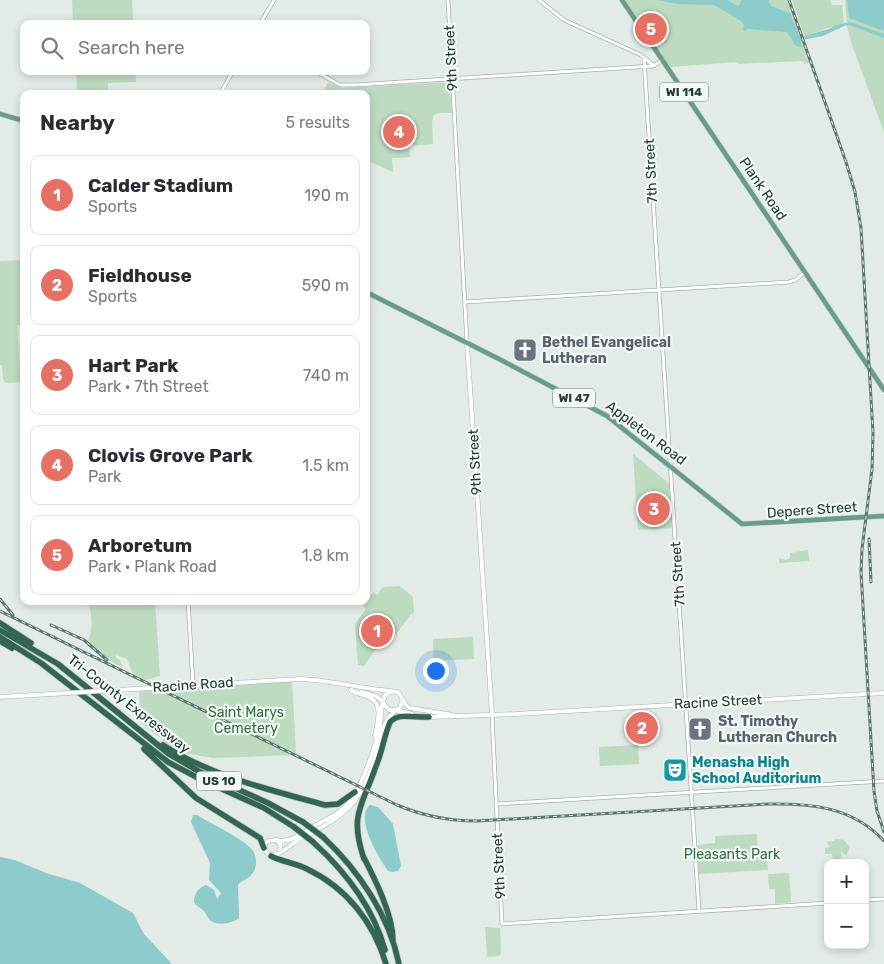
<!DOCTYPE html>
<meta charset="utf-8">
<style>
:root{--surface:#fff;--page:#f7f7f7;--text:#2b2b33;--muted:#7c7c81;--line:#e1e1e2;--accent:#e77064}
body{margin:0;font-family:Rubik,sans-serif;background:var(--page);color:var(--text)}
.controls{position:absolute;right:15px;bottom:15px;display:grid;overflow:hidden;border-radius:10px;box-shadow:0 2px 8px #0003}
.controls button{width:45px;height:45px;display:grid;place-items:center;padding:0;border:0;border-bottom:1px solid var(--line);background:var(--surface);color:var(--text);font:25px sans-serif}
.you{position:absolute;left:435px;top:670px;width:18px;height:18px;margin:-12px;border:4px solid #fff;border-radius:50%;background:#1a73e8;box-shadow:0 0 0 8px #1a73e833}
.badge{display:grid;place-items:center;width:32px;height:32px;border-radius:50%;background:var(--accent);color:#fff;font-size:16px;font-weight:700}
.pin{position:absolute;translate:-50% -50%;border:2px solid #fff;box-shadow:0 1px 5px #0006}
.list{margin:0;padding:0;list-style:none}
h2{display:flex;justify-content:space-between;align-items:center;height:65px;margin:0;padding:0 20px;font-size:21px}
h2 small{font-size:16px;font-weight:400;color:var(--muted)}
.list li{display:grid;grid-template-columns:32px 1fr auto;gap:15px;align-items:center;box-sizing:border-box;height:80px;margin:0 10px 10px;padding:0 10px;border:1px solid var(--line);border-radius:10px}
.list b{display:block;font-size:19px;white-space:nowrap}
.list p{margin:0;font-size:16px;white-space:nowrap;color:var(--muted)}
.list em{font-size:16px;font-style:normal;color:var(--muted)}
.icon{flex:none;width:28px;height:28px;fill:none;stroke:currentColor;stroke-width:2;stroke-linecap:round;stroke-linejoin:round}
.map{position:relative;flex:none;width:884px;height:964px;overflow:hidden}
.search{position:absolute;background:var(--surface);box-shadow:0 2px 8px #0003;left:20px;top:20px;width:350px;height:55px;display:flex;align-items:center;gap:12px;box-sizing:border-box;padding:0 18px;border-radius:10px;color:var(--muted);font-size:19px}
.panel{position:absolute;background:var(--surface);box-shadow:0 2px 8px #0003;left:20px;top:90px;width:350px;height:515px;border-radius:10px}
.map>svg:first-child{display:block}
.green{fill:#bddbc0}
.water{fill:#8ecccc}
.lines{fill:none;stroke-linecap:round;stroke-linejoin:round}
.tertiary-casing{stroke:#a5b3ac;stroke-width:4.5}
.secondary-casing{stroke:#a1b6ac;stroke-width:5}
.primary-casing{stroke:#c1c8c5;stroke-width:5.5}
.motorway-casing{stroke:#c1c8c5;stroke-width:7}
.tertiary{stroke:#fff;stroke-width:3}
.secondary{stroke:#fff;stroke-width:4}
.primary{stroke:#6a9d88;stroke-width:4.5}
.motorway{stroke:#326552;stroke-width:5.5}
.rail-casing{stroke:#5e766c;stroke-width:3}
.rail{stroke:#f2f8f4;stroke-width:1;stroke-dasharray:4;stroke-linecap:butt}
.secondary-bridge-casing{stroke:#a1b6ac;stroke-width:5;stroke-linecap:butt}
.motorway-bridge-casing{stroke:#c1c8c5;stroke-width:7;stroke-linecap:butt}
.secondary-bridge{stroke:#fff;stroke-width:4}
.motorway-bridge{stroke:#326552;stroke-width:5.5}
.labels{text-anchor:middle;dominant-baseline:central;stroke-width:4.5;stroke-linejoin:round;paint-order:stroke}
.shield{fill:#f2f8f4;stroke:#61746c;stroke-width:1}
.shield-label{font-size:12px;font-weight:bold;fill:#233b31}
.street-label{font-size:14px;fill:#233b31;stroke:#f2f8f4}
.worship-label{font-size:14px;font-weight:bold;fill:#5b616d;stroke:#f2f8f4;text-anchor:start}
.park-label{font-size:14px;fill:#316e3f;stroke:#f2f8f4}
.culture-label{font-size:14px;font-weight:bold;fill:#0d838f;stroke:#f2f8f4;text-anchor:start}
</style>
<div class="map">
<svg width="884" height="964" viewBox="0 0 884 964">
<rect width="100%" height="100%" fill="#e2ebe6"/>
<path class="green" d="M72 0H132L133 24H73Z
M623 0H788L810 63 804 64 803 61 739 64 737 62 670 67Z
M792 0H830L832 5H842L844 23 804 36Z
M845 0H884V132L852 45 847 26Z
M76 71H135L136 82 108 83V94H77Z
M328 82 342 88 449 82 452 113H439L434 115 432 121 433 144 410 146V157L392 158 393 172 366 160V94H322Z
M24 260V313L21 319 24 325H17L21 382 6 383 3 380 2 365H0V261Z
M633 454 670 484 673 528 638 530Z
M808 550 809 561 779 563V558L786 560 790 558V553Z
M400 586 413 597 414 613 411 614 394 637 390 638 386 644 382 641 364 666 358 665 355 624 366 609 363 606 373 592 377 595 383 587Z
M88 601H155L160 676 145 680 133 674 127 659 116 655V658L120 660 123 668 107 659 88 641C94 626 92 616 88 601Z
M473 637 474 659 434 661 433 639Z
M292 681 296 755 213 758 178 752 141 723 139 691Z
M638 745 639 764 600 766 599 747Z
M757 834 758 857H765L767 859 768 870 699 874 697 845 715 843V836Z
M836 839 844 840 850 847 846 856 841 851 842 863H833L832 854H825V848L830 847 826 842 833 841Z
M789 873 791 902 775 904V889H769L768 874Z
M485 927 500 928 501 954 499 956 487 957Z"/>
<path class="water" d="M657 0H727L738 6 742 0H770L769 2 771 6 790 13 800 37 829 29 836 25 850 22 884 34V38L849 25 844 26 823 36 802 40 801 41 802 47 796 46 787 32 747 29 745 31 743 30 744 25 741 21 714 5 677 4Z
M847 0H884V31L849 18Z
M370 805 378 807 393 824 401 866 398 871 392 872 388 871C379 858 354 818 370 805Z
M193 815H197C210 823 246 840 253 851 257 856 257 867 253 873 249 879 242 880 238 885L239 914V918C233 923 218 926 211 921 207 918 207 914 204 911 200 907 197 907 194 902 194 894 198 888 206 885L214 890 217 899 221 893 209 880 210 863 191 822Z
M0 857 15 860 46 873 80 883 133 913 144 934 172 964H0Z"/>
<g class="lines">
<g class="tertiary-casing">
<path id="tertiary" d="M448 0 467 343
M539 0 564 20 641 55 654 66
M260 24 274 0
M644 59 699 911
M315 71 340 85H355L653 66 663 60
M220 94 233 71
M465 302 789 282 795 280 805 272
M188 601 193 685
M492 715 502 924 828 903
M496 804 884 781
M865 900 884 899"/>
</g>
<g class="secondary-casing">
<path id="secondary" d="M467 343 492 715
M351 690C357 694 364 695 370 698 384 704 377 724 375 736
M101 691 300 679C331 680 361 689 392 691
M361 692 376 696 383 702
M0 697 68 693
M383 703 389 710H395L400 708 403 700
M395 710 412 714
M427 717 516 714 884 693
M276 840C289 843 299 835 311 828 326 819 343 813 353 797 364 780 376 745 380 726 381 718 381 701 385 696 388 691 393 691 398 692L406 705 410 708 453 715
M278 854C282 849 281 843 276 840L268 841C263 845 264 851 269 855 279 857 290 845 298 840 310 833 324 827 335 819 359 804 369 778 377 752 382 737 382 721 395 711"/>
</g>
<g class="primary-casing">
<path id="primary" d="M622 0 884 390
M0 114 24 121
M366 292 501 360 607 416 742 524 884 516"/>
</g>
<g class="motorway-casing">
<path id="motorway" d="M0 623 31 643
M0 630 58 664 169 754 200 772 268 803 303 822
M0 637 41 663 168 762 200 779 264 808 294 827
M0 641 12 648
M163 745C211 776 270 790 325 805L338 804 355 792
M144 749 196 798 260 838 264 848
M323 837C359 871 389 915 399 964
M313 842C345 871 373 907 385 950
M271 856C282 862 296 863 307 869 347 888 374 923 386 964
M363 856C375 879 393 915 393 941
M364 859C349 814 362 807 376 766 382 752 384 736 390 722 399 712 417 718 429 717"/>
</g>
<use href="#tertiary" class="tertiary"/>
<use href="#secondary" class="secondary"/>
<use href="#primary" class="primary"/>
<use href="#motorway" class="motorway"/>
<g class="rail-casing">
<path id="rail" d="M789 0 846 162 855 192 861 228 873 433 872 469 862 549 861 572 874 791 877 811 884 832
M869 539 871 582
M0 599 13 615
M0 611 397 805C423 816 449 821 477 821L768 804C811 803 853 807 884 841
M51 625 84 640 107 660"/>
</g>
<use href="#rail" class="rail"/>
<g class="secondary-bridge-casing">
<path id="secondary-bridge" d="M68 693 101 691"/>
</g>
<g class="motorway-bridge-casing">
<path id="motorway-bridge" d="M303 822 323 837
M294 827 313 842"/>
</g>
<use href="#secondary-bridge" class="secondary-bridge"/>
<use href="#motorway-bridge" class="motorway-bridge"/>
</g>
<defs>
<g id="church-square" transform="scale(1.25)"><rect x="-9" y="-9" width="18" height="18" rx="4" fill="#6b7280" stroke="#f2f8f4"/><path d="M-1.2-6h2.4v3.5h3.3v2.4h-3.3V6h-2.4V-.1h-3.3v-2.4h3.3Z" fill="#fff"/></g>
<g id="theatre-square" transform="scale(1.25)"><rect x="-9" y="-9" width="18" height="18" rx="4" fill="#0f9aa8" stroke="#f2f8f4"/><path d="M-5-5.5Q0-4 5-5.5V0Q5 5 0 6Q-5 5-5 0ZM-3.3-2.5H-1v1.5H-3.3ZM1-2.5H3.3v1.5H1ZM-2.8 1Q0 5.5 2.8 1Z" fill="#fff"/></g>
</defs>
<g fill-rule="evenodd">
<use href="#church-square" x="525" y="350"/>
<use href="#church-square" x="700" y="729"/>
<use href="#theatre-square" x="675" y="770"/>
</g>
<g class="labels">
<g class="shield">
<rect x="660" y="82.5" width="48" height="19" rx="4"/>
<rect x="553" y="388.5" width="42" height="19" rx="4"/>
<rect x="196.5" y="771.5" width="45" height="19" rx="4"/>
</g>
<g class="shield-label">
<text x="684" y="92">WI 114</text>
<text x="574" y="398">WI 47</text>
<text x="219" y="781">US 10</text>
</g>
<g class="street-label">
<text transform="translate(451 58) rotate(-93)">9th Street</text>
<text transform="translate(651 171) rotate(-93)">7th Street</text>
<text transform="translate(763 189) rotate(56)">Plank Road</text>
<text transform="translate(646 433) rotate(37)">Appleton Road</text>
<text transform="translate(475 462) rotate(-93)">9th Street</text>
<text transform="translate(812 510) rotate(-4)">Depere Street</text>
<text transform="translate(678 574) rotate(-94)">7th Street</text>
<text transform="translate(193 685) rotate(-4)">Racine Road</text>
<text transform="translate(718 702) rotate(-3)">Racine Street</text>
<text transform="translate(129 704) rotate(38)">Tri-County Expressway</text>
<text transform="translate(499 866) rotate(-93)">9th Street</text>
</g>
<g class="worship-label">
<text x="542" y="342">Bethel Evangelical<tspan x="542" dy="16">Lutheran</tspan></text>
<text x="718" y="721">St. Timothy<tspan x="718" dy="16">Lutheran Church</tspan></text>
</g>
<g class="park-label">
<text x="246" y="712">Saint Marys<tspan x="246" dy="16">Cemetery</tspan></text>
<text x="732" y="854">Pleasants Park</text>
</g>
<g class="culture-label">
<text x="692" y="762">Menasha High<tspan x="692" dy="16">School Auditorium</tspan></text>
</g>
</g>
</svg>
<div class="controls">
<button>+</button>
<button>−</button>
</div>
<div class="you"></div>
<div class="pin badge" style="left:377px;top:631px">1</div>
<div class="pin badge" style="left:642px;top:728px">2</div>
<div class="pin badge" style="left:654px;top:509px">3</div>
<div class="pin badge" style="left:399px;top:132px">4</div>
<div class="pin badge" style="left:651px;top:29px">5</div>
<div class="search"><svg class="icon" aria-label="search" viewBox="0 0 24 24"><circle cx="10" cy="10" r="6"/><path d="M15 15l6 6"/></svg>Search here</div>
<section class="panel">
<h2>Nearby<small>5 results</small></h2>
<ul class="list">
<li><span class="badge">1</span><div><b>Calder Stadium</b><p>Sports</p></div><em>190 m</em></li>
<li><span class="badge">2</span><div><b>Fieldhouse</b><p>Sports</p></div><em>590 m</em></li>
<li><span class="badge">3</span><div><b>Hart Park</b><p>Park · 7th Street</p></div><em>740 m</em></li>
<li><span class="badge">4</span><div><b>Clovis Grove Park</b><p>Park</p></div><em>1.5 km</em></li>
<li><span class="badge">5</span><div><b>Arboretum</b><p>Park · Plank Road</p></div><em>1.8 km</em></li>
</ul>
</section>
</div>
